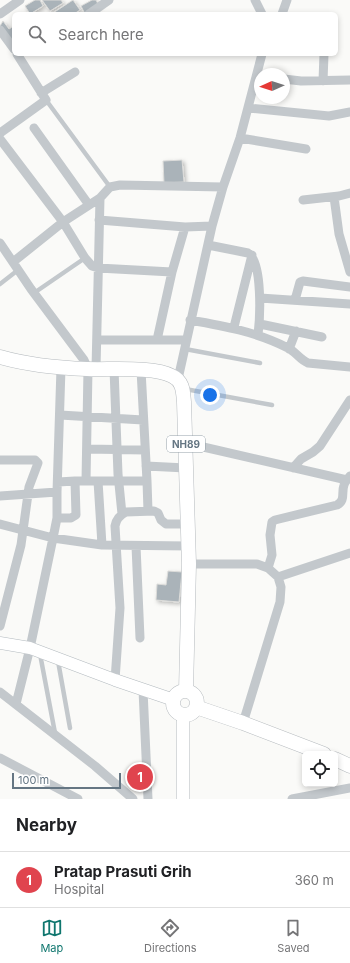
<!DOCTYPE html>
<style>
:root{--surface:#fff;--page:#f2f2f2;--text:#202124;--muted:#757577;--line:#e0e0e0;--accent:#0f766e}
body{margin:0;font-family:Inter,sans-serif;background:var(--page);color:var(--text)}
.controls{position:absolute;right:12px;bottom:12px;display:grid;overflow:hidden;border-radius:6px;box-shadow:0 2px 6px #0003}
.controls button{width:36px;height:36px;display:grid;place-items:center;padding:0;border:0;border-bottom:1px solid var(--line);background:var(--surface);color:var(--text);font:20px sans-serif}
.compass{position:absolute;left:254px;top:68px;width:36px;height:36px;border-radius:50%;background:var(--surface);box-shadow:0 2px 6px #0003;rotate:267deg}
.scale{position:absolute;left:12px;bottom:10px;width:109px;box-sizing:border-box;padding-left:4px;border:2px solid #657683;border-top:0;font-size:11px;line-height:14px;white-space:nowrap;color:#657683;-webkit-text-stroke:3px #fff;paint-order:stroke}
.you{position:absolute;left:210px;top:395px;width:14px;height:14px;margin:-10px;border:3px solid #fff;border-radius:50%;background:#1a73e8;box-shadow:0 0 0 6px #1a73e833}
.badge{display:grid;place-items:center;width:26px;height:26px;border-radius:50%;background:var(--accent);color:#fff;font-size:13px;font-weight:700}
.pin{position:absolute;translate:-50% -50%;border:2px solid #fff;box-shadow:0 1px 4px #0006}
.list{margin:0;padding:0;list-style:none}
h2{display:flex;justify-content:space-between;align-items:center;height:52px;margin:0;padding:0 16px;font-size:17px}
h2 small{font-size:13px;font-weight:400;color:var(--muted)}
.list li{display:grid;grid-template-columns:26px 1fr auto;gap:12px;align-items:center;box-sizing:border-box;height:56px;padding:0 16px;border-top:1px solid var(--line)}
.list b{display:block;font-size:15px;white-space:nowrap}
.list p{margin:0;font-size:13px;white-space:nowrap;color:var(--muted)}
.list em{font-size:13px;font-style:normal;color:var(--muted)}
.icon{flex:none;width:22px;height:22px;fill:none;stroke:currentColor;stroke-width:2;stroke-linecap:round;stroke-linejoin:round}
.map{position:relative;flex:none;width:350px;height:799px;overflow:hidden}
.search{position:absolute;background:var(--surface);box-shadow:0 2px 6px #0003;left:12px;right:12px;top:12px;height:44px;display:flex;align-items:center;gap:10px;box-sizing:border-box;padding:0 14px;border-radius:6px;color:var(--muted);font-size:15px}
.sheet{height:108px;background:var(--surface)}
nav{display:flex;justify-content:space-around;align-items:center;box-sizing:border-box;height:56px;border-top:1px solid var(--line);background:var(--surface);font-size:11px;color:var(--muted)}
nav a{display:grid;justify-items:center;gap:2px}
nav .on{color:var(--accent)}
.map>svg:first-child{display:block}
.building{fill:#aab3b9;stroke:#dcdcda;filter:url(#shadow)}
.lines{fill:none;stroke-linecap:round;stroke-linejoin:round}
.secondary-casing{stroke:#b3babf;stroke-width:13}
.primary-casing{stroke:#b5babe;stroke-width:15}
.lane{stroke:#c3c8cc;stroke-width:4.5}
.street{stroke:#c3c8cc;stroke-width:9}
.secondary{stroke:#fff;stroke-width:12}
.primary{stroke:#fff;stroke-width:14}
.labels{text-anchor:middle;dominant-baseline:central;stroke-width:4;stroke-linejoin:round;paint-order:stroke}
.shield{fill:#fff;stroke:#939fa8;stroke-width:1}
.shield-label{font-size:10px;font-weight:bold;fill:#657683}
</style>
<div class="map">
<svg width="350" height="799" viewBox="0 0 350 799">
<defs>
<filter id="shadow"><feDropShadow dx="2" dy="2" stdDeviation="2" flood-color="#0004"/></filter>
</defs>
<rect width="100%" height="100%" fill="#fafaf8"/>
<path class="building" d="M35 0H40L43 6 30 14 25 6Z
M42 0H61L63 3 50 11Z
M73 0 80 10 74 14H54L53 13Z
M92 0H96L99 6 85 14 81 6Z
M3 21 9 29 14 26V41L12 43 0 26Z
M182 160 184 182 164 183 163 161Z
M168 571 182 572 179 602 156 600 157 584 166 585Z
M128 769H144L145 777H128Z"/>
<g class="lines">
<g class="secondary-casing">
<path id="secondary" d="M0 643 30 648 115 680 174 700
M183 715V799"/>
</g>
<g class="primary-casing">
<path id="primary" d="M0 357C28 365 58 368 87 369 109 370 154 366 172 376 183 381 183 391 184 402L189 564 186 691
M173 703a12 12 0 1 1 24 0a12 12 0 1 1-24 0Z
M196 707 243 723 324 754
M335 759 350 766"/>
</g>
<path class="lane" d="M46 100 110 187
M0 284 18 270
M34 293 85 258
M185 349 260 363
M185 389 272 405
M40 654 55 733
M58 661 70 728"/>
<path class="street" d="M255 0 262 14
M0 14 20 0
M89 14 109 0
M282 14 287 0
M0 30 14 49
M284 79 301 81 350 80
M323 81 324 54
M41 93 75 72
M248 108 329 116 350 112
M34 128 89 205
M0 133 46 100 17 54
M240 138 306 149
M0 139 63 222 85 258 92 266 98 268 172 272
M334 197 339 234 350 272
M303 200 339 196 350 193
M99 220 185 227 212 226
M0 243 31 289 84 360 88 369 86 481
M208 245 248 253C263 262 260 319 258 335
M13 262 63 222 100 198 110 187 120 185 223 187
M260 298 350 304
M295 300 300 282 303 281 350 287
M190 320C224 326 257 332 288 348 296 352 300 360 308 363L350 367
M260 324 322 337
M234 327 252 255
M97 340H186
M157 340 172 272 185 227
M289 349 296 331
M96 369 100 198
M114 369 118 474 122 514
M141 370 147 481 148 511
M178 379 212 226 223 187 240 138 262 54
M60 415 143 420
M186 443 347 480
M87 449 145 450
M0 460H35L38 463 29 487 21 545 0 626
M146 466 186 468
M293 468 301 459 313 452 320 446 350 400
M98 481 102 545
M58 482 75 481H147
M0 496 57 492 61 368
M57 518H71L76 515 75 481
M0 524 53 538 102 545 189 546
M136 546 140 638
M189 564H257L268 568 278 577 281 587 280 602 243 723
M268 568 272 555 270 535 272 522 275 520 337 505C346 500 341 493 344 485 345 481 348 479 350 476
M278 577 350 553
M115 680 120 608 115 526C116 520 120 515 126 512L154 511 158 513 161 520 166 524H188
M143 690 148 799
M0 692 95 766 133 799
M16 704 30 648 53 538 57 518V492
M0 758 78 799
M292 799 350 788"/>
<use href="#secondary" class="secondary"/>
<use href="#primary" class="primary"/>
</g>
<g class="labels">
<rect class="shield" x="167" y="436" width="38" height="16" rx="3"/>
<g class="shield-label">
<text x="186" y="444">NH89</text>
</g>
</g>
</svg>
<div class="controls">
<button><svg class="icon" aria-label="locate" viewBox="0 0 24 24"><circle cx="12" cy="12" r="6"/><path d="M12 2v4M12 18v4M2 12h4M18 12h4"/></svg></button>
</div>
<svg class="compass" viewBox="-18 -18 36 36"><path d="M0-13l5 13h-10z" fill="#e53935"/><path d="M0 13l5-13h-10z" fill="#757577"/></svg>
<div class="scale">100 m</div>
<div class="you"></div>
<div class="pin badge" style="left:140px;top:777px;background:#e0444e">1</div>
<div class="search"><svg class="icon" aria-label="search" viewBox="0 0 24 24"><circle cx="10" cy="10" r="6"/><path d="M15 15l6 6"/></svg>Search here</div>
</div>
<section class="sheet">
<h2>Nearby<small></small></h2>
<ul class="list">
<li><span class="badge" style="background:#e0444e">1</span><div><b>Pratap Prasuti Grih</b><p>Hospital</p></div><em>360 m</em></li>
</ul>
</section>
<nav>
<a class="on"><svg class="icon" aria-label="map" viewBox="0 0 24 24"><path d="M3 6l6-2 6 2 6-2v14l-6 2-6-2-6 2zM9 4v14M15 6v14"/></svg>Map</a>
<a><svg class="icon" aria-label="directions" viewBox="0 0 24 24"><path d="M12 3l9 9-9 9-9-9zM9 14v-3h6M13 9l2 2-2 2"/></svg>Directions</a>
<a><svg class="icon" aria-label="saved" viewBox="0 0 24 24"><path d="M7 4h10v16l-5-4-5 4z"/></svg>Saved</a>
</nav>
